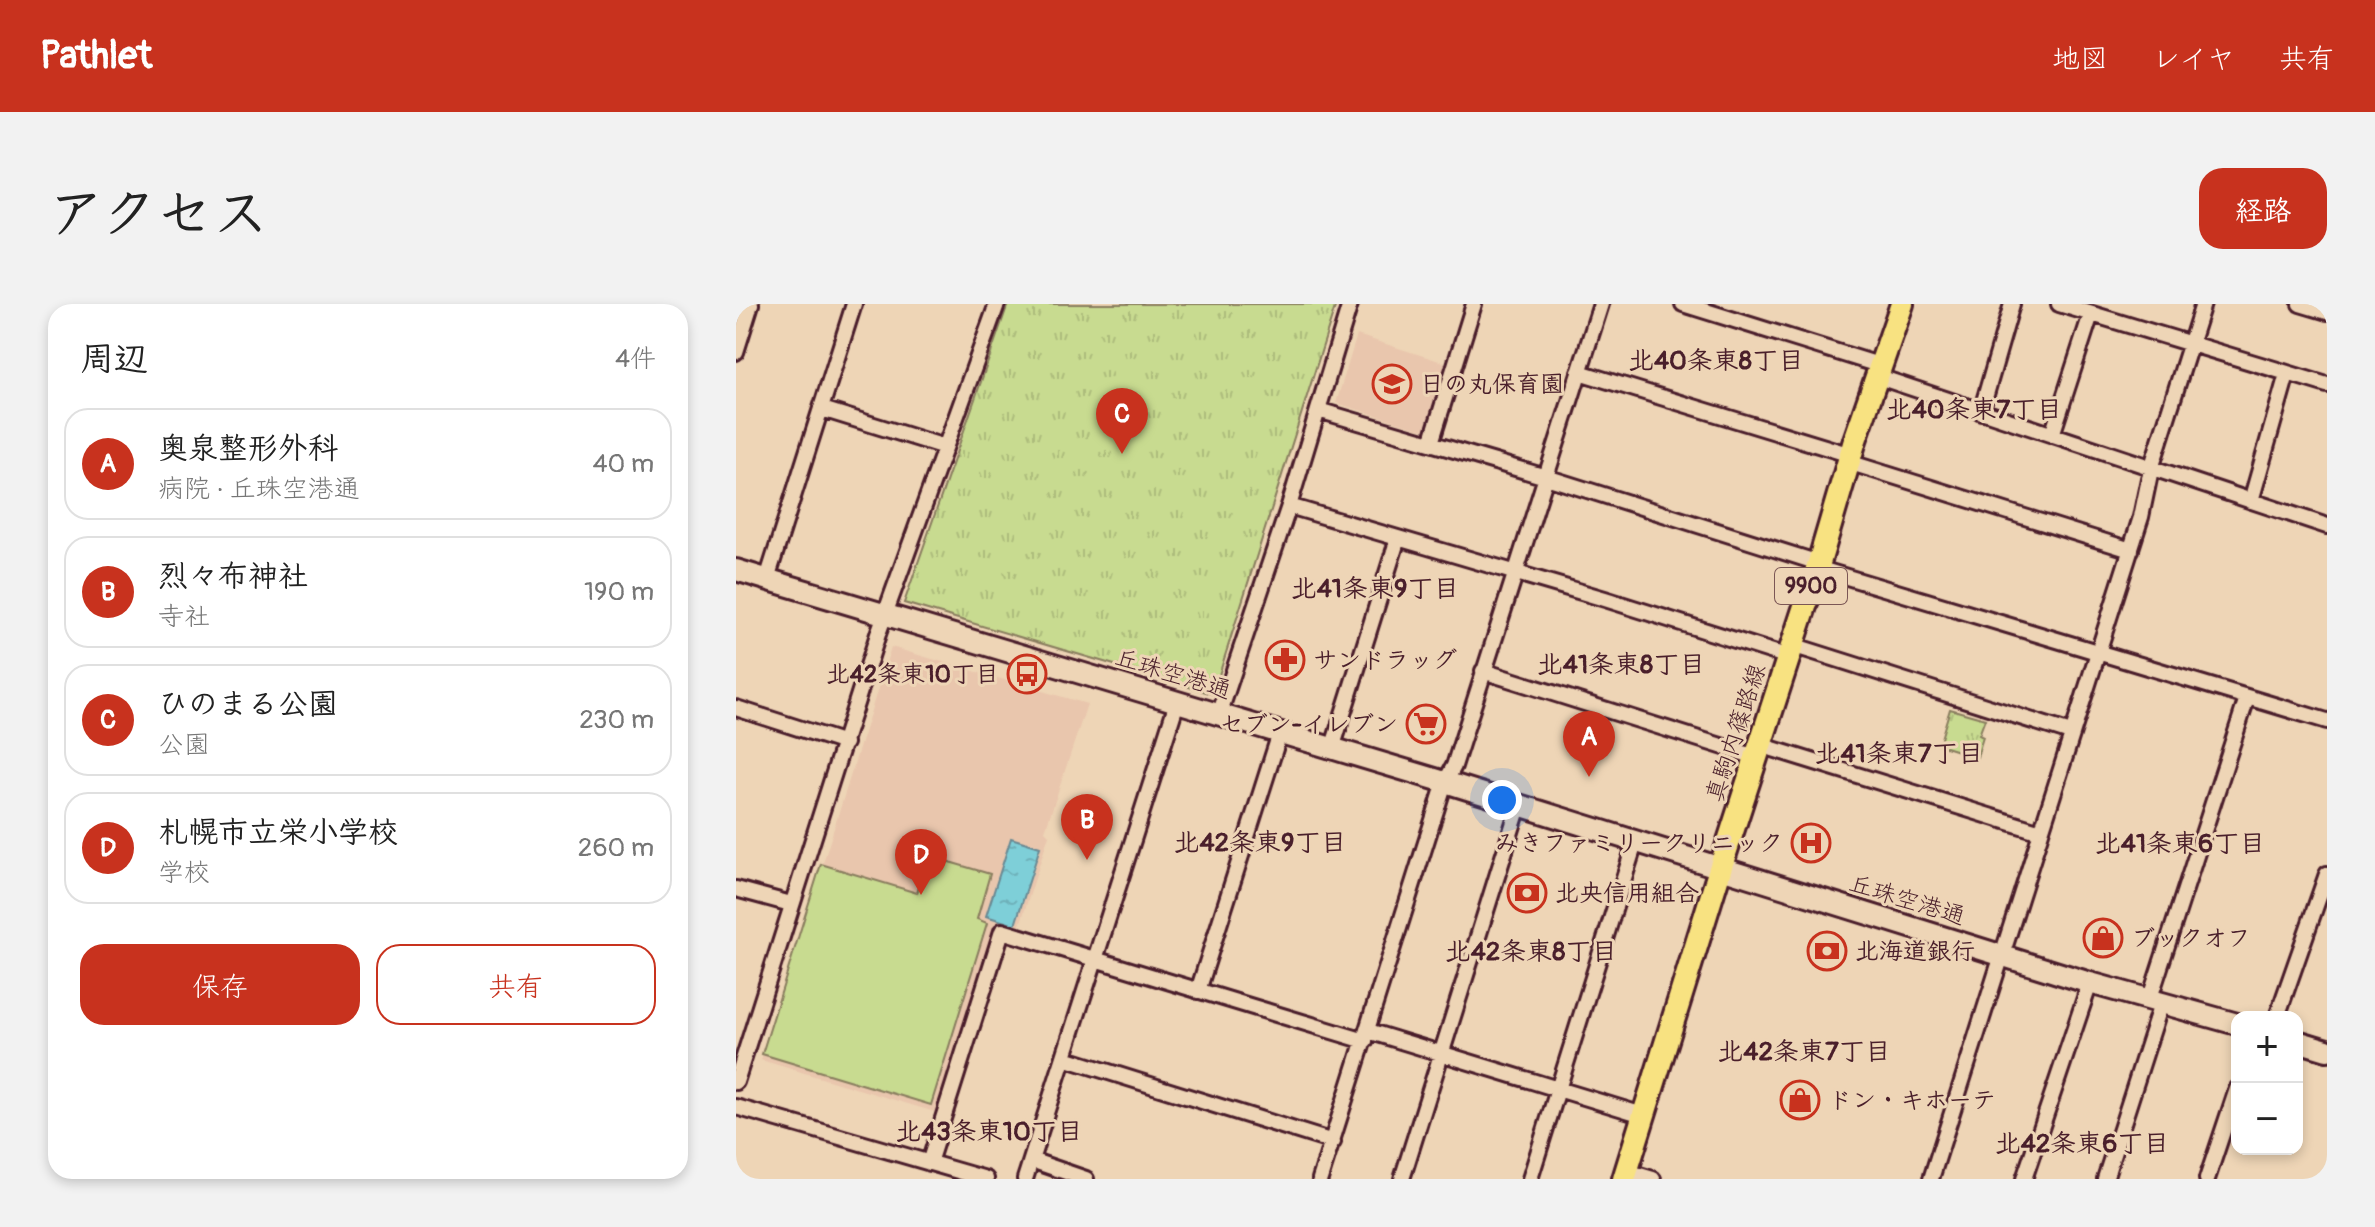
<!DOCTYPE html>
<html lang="ja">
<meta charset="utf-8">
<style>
:root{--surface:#fff;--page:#f2f2f2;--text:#222;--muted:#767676;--line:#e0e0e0;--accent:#c8321e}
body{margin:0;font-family:Pangolin,"Klee One",sans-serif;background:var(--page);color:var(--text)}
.controls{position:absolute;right:24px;bottom:24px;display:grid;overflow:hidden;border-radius:16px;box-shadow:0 4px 12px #0003}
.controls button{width:72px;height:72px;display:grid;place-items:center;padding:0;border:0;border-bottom:2px solid var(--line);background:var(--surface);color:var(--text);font:40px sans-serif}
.you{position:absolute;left:766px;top:496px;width:28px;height:28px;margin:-20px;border:6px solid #fff;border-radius:50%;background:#1a73e8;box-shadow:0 0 0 12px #1a73e833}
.badge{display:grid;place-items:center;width:52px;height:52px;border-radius:50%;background:var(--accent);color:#fff;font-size:26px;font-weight:700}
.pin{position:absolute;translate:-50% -66px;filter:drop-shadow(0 2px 4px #0008)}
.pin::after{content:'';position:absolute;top:42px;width:28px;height:24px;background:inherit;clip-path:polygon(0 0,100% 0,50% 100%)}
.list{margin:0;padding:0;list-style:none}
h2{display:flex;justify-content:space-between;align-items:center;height:104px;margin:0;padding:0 32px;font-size:34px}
h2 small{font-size:26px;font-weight:400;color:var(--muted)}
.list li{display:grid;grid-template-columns:52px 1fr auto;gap:24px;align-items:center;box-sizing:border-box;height:112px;margin:0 16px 16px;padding:0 16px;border:2px solid var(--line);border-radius:24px}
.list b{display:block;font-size:30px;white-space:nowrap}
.list p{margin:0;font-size:26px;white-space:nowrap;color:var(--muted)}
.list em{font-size:26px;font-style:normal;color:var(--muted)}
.actions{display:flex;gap:16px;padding:24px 32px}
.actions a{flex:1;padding:18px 0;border:2px solid var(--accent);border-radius:24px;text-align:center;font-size:28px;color:var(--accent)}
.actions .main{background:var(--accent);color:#fff}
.map{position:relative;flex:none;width:1591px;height:875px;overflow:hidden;border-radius:24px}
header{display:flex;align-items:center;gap:48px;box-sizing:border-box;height:112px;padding:0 40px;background:var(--accent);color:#fff}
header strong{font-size:38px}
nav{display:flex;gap:44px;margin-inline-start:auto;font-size:28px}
.intro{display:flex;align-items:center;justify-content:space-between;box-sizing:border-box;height:192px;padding:0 48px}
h1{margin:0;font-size:56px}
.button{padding:20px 36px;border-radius:24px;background:var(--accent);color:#fff;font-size:28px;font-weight:700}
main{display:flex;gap:48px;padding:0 48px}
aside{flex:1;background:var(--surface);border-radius:24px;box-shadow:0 4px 12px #0003}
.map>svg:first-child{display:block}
.built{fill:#e9c6ad}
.green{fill:#c8db90;stroke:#897d5e;stroke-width:2}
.park{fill:url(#park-tufts);stroke:#897d5e;stroke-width:2}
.water{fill:url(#water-ripples);stroke:#698993;stroke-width:2}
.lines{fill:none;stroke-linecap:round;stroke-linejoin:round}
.street-casing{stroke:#4a1f2b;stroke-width:20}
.secondary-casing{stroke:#4a1f2b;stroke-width:26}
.primary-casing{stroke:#4a1f2b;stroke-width:28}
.street{stroke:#eed5b6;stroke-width:14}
.secondary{stroke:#eed5b6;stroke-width:20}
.primary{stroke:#f8e281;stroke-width:22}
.labels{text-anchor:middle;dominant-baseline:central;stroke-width:6;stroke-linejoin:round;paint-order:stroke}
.shield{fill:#eed5b6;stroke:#7b5655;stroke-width:2}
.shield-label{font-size:22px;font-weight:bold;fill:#4a1f2b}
.poi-label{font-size:24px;font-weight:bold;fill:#4a1f2b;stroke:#eed5b6;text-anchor:start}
.street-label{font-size:24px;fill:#4a1f2b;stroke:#eed5b6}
.neighbourhood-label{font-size:26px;font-weight:bold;fill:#4a1f2b;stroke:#eed5b6}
</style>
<header>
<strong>Pathlet</strong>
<nav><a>地図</a><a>レイヤ</a><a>共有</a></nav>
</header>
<div class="intro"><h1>アクセス</h1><a class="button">経路</a></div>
<main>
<aside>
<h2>周辺<small>4件</small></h2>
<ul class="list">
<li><span class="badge">A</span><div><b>奥泉整形外科</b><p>病院 · 丘珠空港通</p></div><em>40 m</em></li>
<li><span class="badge">B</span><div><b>烈々布神社</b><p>寺社</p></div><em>190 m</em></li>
<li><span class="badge">C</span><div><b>ひのまる公園</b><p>公園</p></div><em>230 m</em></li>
<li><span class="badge">D</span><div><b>札幌市立栄小学校</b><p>学校</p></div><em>260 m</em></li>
</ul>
<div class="actions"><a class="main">保存</a><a>共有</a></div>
</aside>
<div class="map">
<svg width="1591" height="875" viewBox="0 0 1591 875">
<defs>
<pattern id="park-tufts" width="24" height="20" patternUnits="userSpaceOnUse" patternTransform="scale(2)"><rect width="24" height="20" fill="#c8db90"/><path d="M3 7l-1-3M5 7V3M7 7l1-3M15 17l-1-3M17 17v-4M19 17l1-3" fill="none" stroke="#adbc7c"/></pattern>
<pattern id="water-ripples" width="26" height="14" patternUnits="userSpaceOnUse" patternTransform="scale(2)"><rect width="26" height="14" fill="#7ecfd8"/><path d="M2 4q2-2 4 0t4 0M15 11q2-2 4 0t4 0" fill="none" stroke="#6eb1ba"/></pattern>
</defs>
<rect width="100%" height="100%" fill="#eed5b6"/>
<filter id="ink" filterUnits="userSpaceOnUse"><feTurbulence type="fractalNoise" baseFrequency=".0125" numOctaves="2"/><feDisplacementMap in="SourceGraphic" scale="16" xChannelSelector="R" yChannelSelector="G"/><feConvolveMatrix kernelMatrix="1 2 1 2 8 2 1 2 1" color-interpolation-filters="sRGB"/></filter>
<g filter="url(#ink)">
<path class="built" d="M621 31 713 60 691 127 600 99Z
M155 343 351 400 309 527 313 531 282 627 259 621 199 808 25 756Z"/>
<path class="green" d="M193 552 254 570 241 615 251 619 195 801 26 750 85 560 181 589Z"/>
<path class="park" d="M272 0H600L477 390 168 299Z
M1214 405 1249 415 1243 431 1247 433 1241 453 1203 441Z"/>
<path class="water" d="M275 534 304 543 279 621 250 612Z"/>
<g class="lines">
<g class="street-casing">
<path id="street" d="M947 0 1146 62
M1323 0 1591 81
M1564 0 1591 8
M0 48 15 0
M843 68 1115 151
M1143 73 1591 222
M86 105 209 143
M582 106 810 173 1083 259
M1245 108 1276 0
M1316 131 1355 10
M695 139 738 0
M1112 158 1395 246
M1515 197 1551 70
M553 202 869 295 1053 353
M1081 264 1591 417
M31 275 118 0
M1056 341 1335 429
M747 367 1020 453
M0 404 109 439
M483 411 553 202 614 0
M1024 441 1305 528
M596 445 662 234
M0 585 55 600
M462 687 544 429
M1413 697 1511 394
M1541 713 1591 570
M632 727 907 811
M328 754 597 838
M0 778 143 327 261 0
M0 803 250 875
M295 856 350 875
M193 859 266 627 629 737
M890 867 917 875
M289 875 441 398
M584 875 709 478 718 462 865 0
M666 875 783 502
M794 875 899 539
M1195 875 1405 213 1415 165 1467 0
M1288 875 1354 679
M1369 875 1425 700
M1471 875 1501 785"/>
</g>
<g class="secondary-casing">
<path id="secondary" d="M0 266 709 478 1354 679 1501 720
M1561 737 1591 746"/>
</g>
<g class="primary-casing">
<path id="primary" d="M888 875 984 565 1083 259 1119 136 1166 0"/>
</g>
<use href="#street" class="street"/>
<use href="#secondary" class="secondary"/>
<use href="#primary" class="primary"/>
</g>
</g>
<defs>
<g id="school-ring" transform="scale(2)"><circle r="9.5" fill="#eed5b6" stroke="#c8321e" stroke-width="1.5"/><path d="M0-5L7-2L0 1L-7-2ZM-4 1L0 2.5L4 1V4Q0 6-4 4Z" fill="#c8321e"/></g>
<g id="pharmacy-ring" transform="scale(2)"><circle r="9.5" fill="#eed5b6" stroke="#c8321e" stroke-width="1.5"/><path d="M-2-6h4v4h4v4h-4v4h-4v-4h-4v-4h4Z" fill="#c8321e"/></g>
<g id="bus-ring" transform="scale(2)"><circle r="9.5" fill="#eed5b6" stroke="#c8321e" stroke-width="1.5"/><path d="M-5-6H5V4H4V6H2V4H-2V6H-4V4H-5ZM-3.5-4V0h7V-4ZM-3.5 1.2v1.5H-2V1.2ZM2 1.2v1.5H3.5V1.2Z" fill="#c8321e"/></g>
<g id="supermarket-ring" transform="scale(2)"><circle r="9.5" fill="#eed5b6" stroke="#c8321e" stroke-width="1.5"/><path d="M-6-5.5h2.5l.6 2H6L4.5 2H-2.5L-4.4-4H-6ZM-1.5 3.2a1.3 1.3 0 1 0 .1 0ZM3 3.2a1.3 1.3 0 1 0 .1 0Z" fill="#c8321e"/></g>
<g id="hospital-ring" transform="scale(2)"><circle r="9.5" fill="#eed5b6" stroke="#c8321e" stroke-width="1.5"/><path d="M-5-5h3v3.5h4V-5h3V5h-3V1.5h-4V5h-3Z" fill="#c8321e"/></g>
<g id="bank-ring" transform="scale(2)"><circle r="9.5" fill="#eed5b6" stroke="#c8321e" stroke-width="1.5"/><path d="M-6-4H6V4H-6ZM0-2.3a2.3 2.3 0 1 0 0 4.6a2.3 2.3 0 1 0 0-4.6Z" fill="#c8321e"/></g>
<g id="shop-ring" transform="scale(2)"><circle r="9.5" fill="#eed5b6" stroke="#c8321e" stroke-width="1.5"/><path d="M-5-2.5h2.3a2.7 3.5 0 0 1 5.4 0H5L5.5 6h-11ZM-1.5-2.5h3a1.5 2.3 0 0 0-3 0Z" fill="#c8321e"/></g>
</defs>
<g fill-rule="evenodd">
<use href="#school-ring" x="656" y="80"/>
<use href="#pharmacy-ring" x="549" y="356"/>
<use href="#bus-ring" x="291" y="370"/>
<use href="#supermarket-ring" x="690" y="420"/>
<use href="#hospital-ring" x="1075" y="539"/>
<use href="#bank-ring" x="791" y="589"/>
<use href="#shop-ring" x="1367" y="634"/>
<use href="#bank-ring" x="1091" y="647"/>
<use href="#shop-ring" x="1064" y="796"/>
</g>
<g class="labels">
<rect class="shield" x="1039" y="264" width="72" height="36" rx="6"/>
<g class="shield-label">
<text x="1075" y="282">9900</text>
</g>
<g class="poi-label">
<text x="684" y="80">日の丸保育園</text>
<text x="577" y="356">サンドラッグ</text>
<text x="263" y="370" text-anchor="end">北42条東10丁目</text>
<text x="662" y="420" text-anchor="end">セブン-イレブン</text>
<text x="1047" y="539" text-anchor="end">みきファミリークリニック</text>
<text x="819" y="589">北央信用組合</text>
<text x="1395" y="634">ブックオフ</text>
<text x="1119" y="647">北海道銀行</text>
<text x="1092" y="796">ドン・キホーテ</text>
</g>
<g class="street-label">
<text transform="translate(437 370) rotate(17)">丘珠空港通</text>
<text transform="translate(1000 429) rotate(-72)">真駒内篠路線</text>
<text transform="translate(1171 596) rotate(17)">丘珠空港通</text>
</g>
<g class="neighbourhood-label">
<text x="980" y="57">北40条東8丁目</text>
<text x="1238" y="106">北40条東7丁目</text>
<text x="639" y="285">北41条東9丁目</text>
<text x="885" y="361">北41条東8丁目</text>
<text x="1163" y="450">北41条東7丁目</text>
<text x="524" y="539">北42条東9丁目</text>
<text x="1444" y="540">北41条東6丁目</text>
<text x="795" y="648">北42条東8丁目</text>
<text x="1068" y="748">北42条東7丁目</text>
<text x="253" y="828">北43条東10丁目</text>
<text x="1346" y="840">北42条東6丁目</text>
</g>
</g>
</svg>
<div class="controls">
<button>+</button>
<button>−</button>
</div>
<div class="you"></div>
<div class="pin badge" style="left:853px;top:473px">A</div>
<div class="pin badge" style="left:351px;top:556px">B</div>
<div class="pin badge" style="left:386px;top:150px">C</div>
<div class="pin badge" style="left:185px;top:591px">D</div>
</div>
</main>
